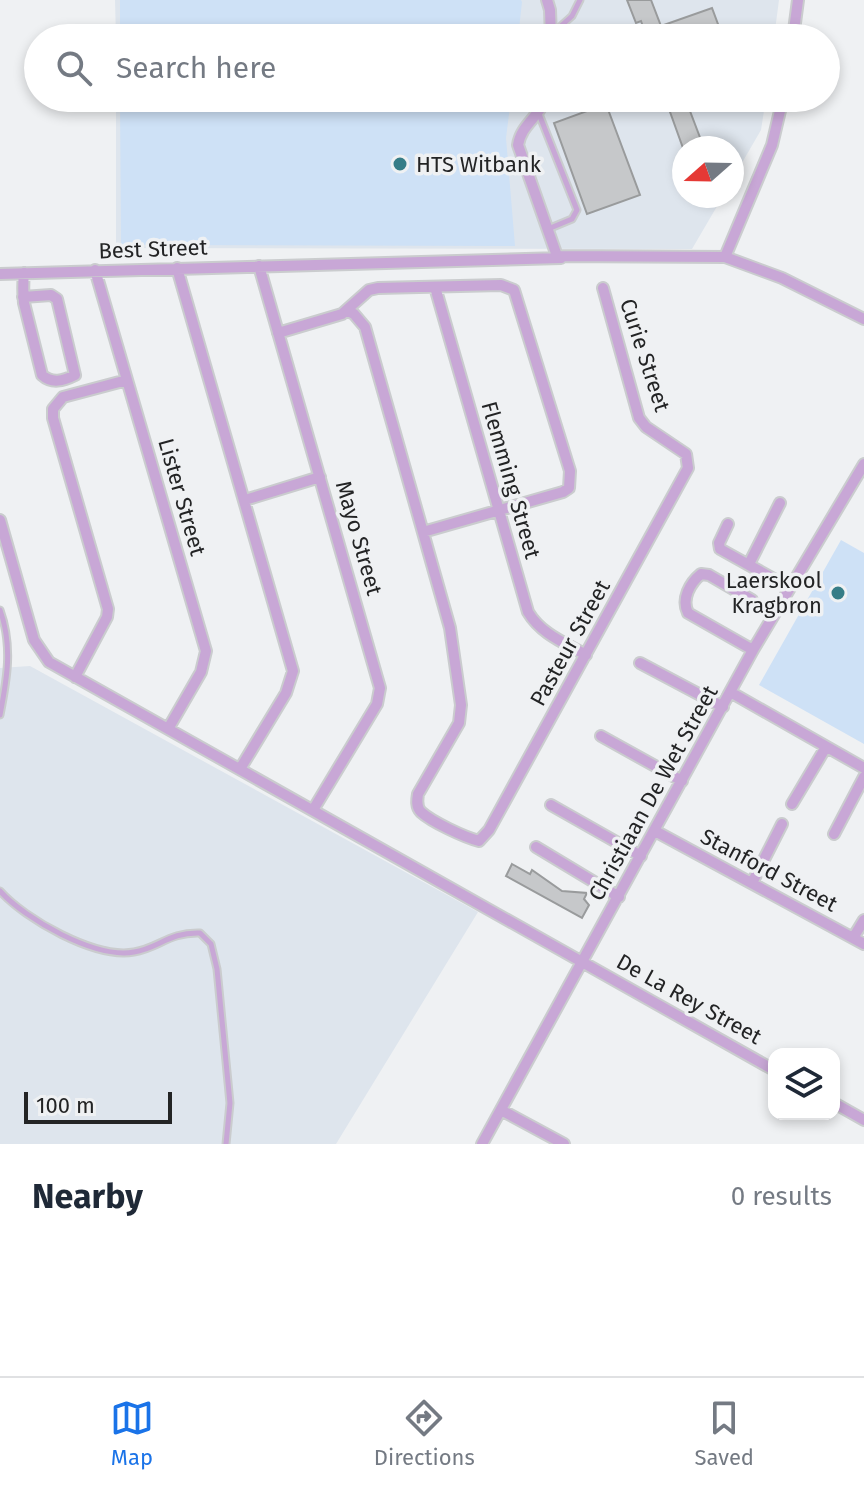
<!DOCTYPE html>
<style>
:root{--surface:#fff;--page:#f2f2f3;--text:#1f2937;--muted:#747a83;--line:#e0e1e3;--accent:#1a73e8}
body{margin:0;font-family:"Fira Sans",sans-serif;background:var(--page);color:var(--text)}
.controls{position:absolute;right:24px;bottom:24px;display:grid;overflow:hidden;border-radius:16px;box-shadow:0 4px 12px #0003}
.controls button{width:72px;height:72px;display:grid;place-items:center;padding:0;border:0;border-bottom:2px solid var(--line);background:var(--surface);color:var(--text);font:40px sans-serif}
.compass{position:absolute;left:672px;top:136px;width:72px;height:72px;border-radius:50%;background:var(--surface);box-shadow:0 4px 12px #0003;rotate:250deg}
.scale{position:absolute;left:24px;bottom:20px;width:148px;box-sizing:border-box;padding-left:8px;border:4px solid #232425;border-top:0;font-size:22px;line-height:28px;white-space:nowrap;color:#232425;-webkit-text-stroke:6px #eff1f3;paint-order:stroke}
.list{margin:0;padding:0;list-style:none}
h2{display:flex;justify-content:space-between;align-items:center;height:104px;margin:0;padding:0 32px;font-size:34px}
h2 small{font-size:26px;font-weight:400;color:var(--muted)}
.icon{flex:none;width:44px;height:44px;fill:none;stroke:currentColor;stroke-width:2;stroke-linecap:round;stroke-linejoin:round}
.map{position:relative;flex:none;width:864px;height:1144px;overflow:hidden}
.search{position:absolute;background:var(--surface);box-shadow:0 4px 12px #0003;left:24px;right:24px;top:24px;height:88px;display:flex;align-items:center;gap:20px;box-sizing:border-box;padding:0 28px;border-radius:44px;color:var(--muted);font-size:30px}
.sheet{height:232px;background:var(--surface)}
nav{display:flex;justify-content:space-around;align-items:center;box-sizing:border-box;height:112px;border-top:2px solid var(--line);background:var(--surface);font-size:22px;color:var(--muted)}
nav a{display:grid;justify-items:center;gap:4px}
nav .on{color:var(--accent)}
.map>svg:first-child{display:block}
.built{fill:#dee5ed}
.green{fill:#cee1f6}
.building{fill:#c6c8ca;stroke:#999b9c;stroke-width:2}
.lines{fill:none;stroke-linecap:round;stroke-linejoin:round}
.service-casing{stroke:#caccce;stroke-width:9}
.minor-casing{stroke:#caccce;stroke-width:14}
.service{stroke:#c8a7d6;stroke-width:5}
.minor{stroke:#c8a7d6;stroke-width:10}
.poi-dot{fill:#367d87;stroke:#eff1f3;stroke-width:3}
.labels{text-anchor:middle;dominant-baseline:central;stroke-width:7;stroke-linejoin:round;paint-order:stroke}
.poi-label{font-size:22px;fill:#232425;stroke:#eff1f3;text-anchor:start}
.street-label{font-size:22px;fill:#232425;stroke:#eff1f3}
</style>
<div class="map">
<svg width="864" height="1144" viewBox="0 0 864 1144">
<rect width="100%" height="100%" fill="#eff1f3"/>
<path class="built" d="M115 0H779L774 38H116Z
M116 98H766L761 130 732 180V148H684V196H723L692 249 116 248Z
M30 666 478 912 336 1144H0V668Z"/>
<path class="green" d="M120 0H521L522 2 518 38H120Z
M120 98H511L506 138 515 246 121 245Z
M841 540 864 553V744L759 685Z"/>
<path class="building" d="M627 0H651L661 26 712 8 722 35 714 38H647L641 21 636 23Z
M665 98H685L704 148H683Z
M606 104 640 195 587 214 554 123Z
M512 864 530 874 532 870 562 891 587 893 584 899 589 905 582 918 506 876Z"/>
<g class="lines">
<g class="service-casing">
<path id="service" d="M551 35 572 16 580 0
M539 114 577 210 572 219 548 229
M0 610C13 646 7 679 0 715
M0 891C25 919 95 959 134 952 159 948 169 932 200 933L211 944 217 969 230 1103 226 1144"/>
</g>
<g class="minor-casing">
<path id="minor" d="M547 0 550 10 551 38
M793 38 798 0
M546 98C539 117 521 125 518 145L557 256 725 257 782 278 864 319
M725 257 772 145 783 98
M259 266 380 688 377 704 313 810
M177 268 293 671 286 693 240 769
M95 270 206 651 201 672 168 729
M0 274 561 258
M435 287 528 612C541 634 565 643 586 655
M23 297 51 295 57 299 75 375C63 381 52 384 42 375L24 303C23 293 23 283 24 273
M348 311 354 314 365 327 450 628 461 705 459 723 418 794C417 800 416 807 421 812 432 822 464 837 479 841L489 830 688 468 686 454 646 427 639 418 603 288
M278 333 342 314 369 290 378 288 501 285 514 290 570 471 569 488 563 492 423 532
M245 500 320 477
M0 520 34 640 49 662 774 1070
M728 524 719 543 720 549 790 588
M749 564 780 503
M752 600 709 575 701 574C690 583 681 599 688 613L753 650
M640 663 723 707
M75 677 107 617 108 609 53 418V409L63 397 127 380
M732 693 864 768
M601 736 682 781
M792 804 826 747
M551 805 641 856
M655 831 864 944
M834 834 864 777
M536 847 619 897
M752 883 782 824
M853 938 864 920
M834 1103 864 1120
M501 1110 564 1144
M482 1144 753 650 864 464"/>
</g>
<use href="#service" class="service"/>
<use href="#minor" class="minor"/>
</g>
<g class="poi-dot">
<circle cx="400" cy="164" r="8"/>
<circle cx="838" cy="593" r="8"/>
</g>
<g class="labels">
<g class="poi-label">
<text x="416" y="164">HTS Witbank</text>
<text x="822" y="580" text-anchor="end">Laerskool<tspan x="822" dy="25">Kragbron</tspan></text>
</g>
<g class="street-label">
<text transform="translate(153 249) rotate(-2)">Best Street</text>
<text transform="translate(645 355) rotate(72)">Curie Street</text>
<text transform="translate(511 480) rotate(74)">Flemming Street</text>
<text transform="translate(182 497) rotate(74)">Lister Street</text>
<text transform="translate(359 538) rotate(74)">Mayo Street</text>
<text transform="translate(570 643) rotate(-61)">Pasteur Street</text>
<text transform="translate(653 793) rotate(-61)">Christiaan De Wet Street</text>
<text transform="translate(769 870) rotate(28)">Stanford Street</text>
<text transform="translate(689 999) rotate(29)">De La Rey Street</text>
</g>
</g>
</svg>
<div class="controls">
<button><svg class="icon" aria-label="layers" viewBox="0 0 24 24"><path d="M12 4l9 5-9 5-9-5zM3 14l9 5 9-5"/></svg></button>
</div>
<svg class="compass" viewBox="-18 -18 36 36"><path d="M0-13l5 13h-10z" fill="#e53935"/><path d="M0 13l5-13h-10z" fill="#747a83"/></svg>
<div class="scale">100 m</div>
<div class="search"><svg class="icon" aria-label="search" viewBox="0 0 24 24"><circle cx="10" cy="10" r="6"/><path d="M15 15l6 6"/></svg>Search here</div>
</div>
<section class="sheet">
<h2>Nearby<small>0 results</small></h2>
<ul class="list">
</ul>
</section>
<nav>
<a class="on"><svg class="icon" aria-label="map" viewBox="0 0 24 24"><path d="M3 6l6-2 6 2 6-2v14l-6 2-6-2-6 2zM9 4v14M15 6v14"/></svg>Map</a>
<a><svg class="icon" aria-label="directions" viewBox="0 0 24 24"><path d="M12 3l9 9-9 9-9-9zM9 14v-3h6M13 9l2 2-2 2"/></svg>Directions</a>
<a><svg class="icon" aria-label="saved" viewBox="0 0 24 24"><path d="M7 4h10v16l-5-4-5 4z"/></svg>Saved</a>
</nav>
